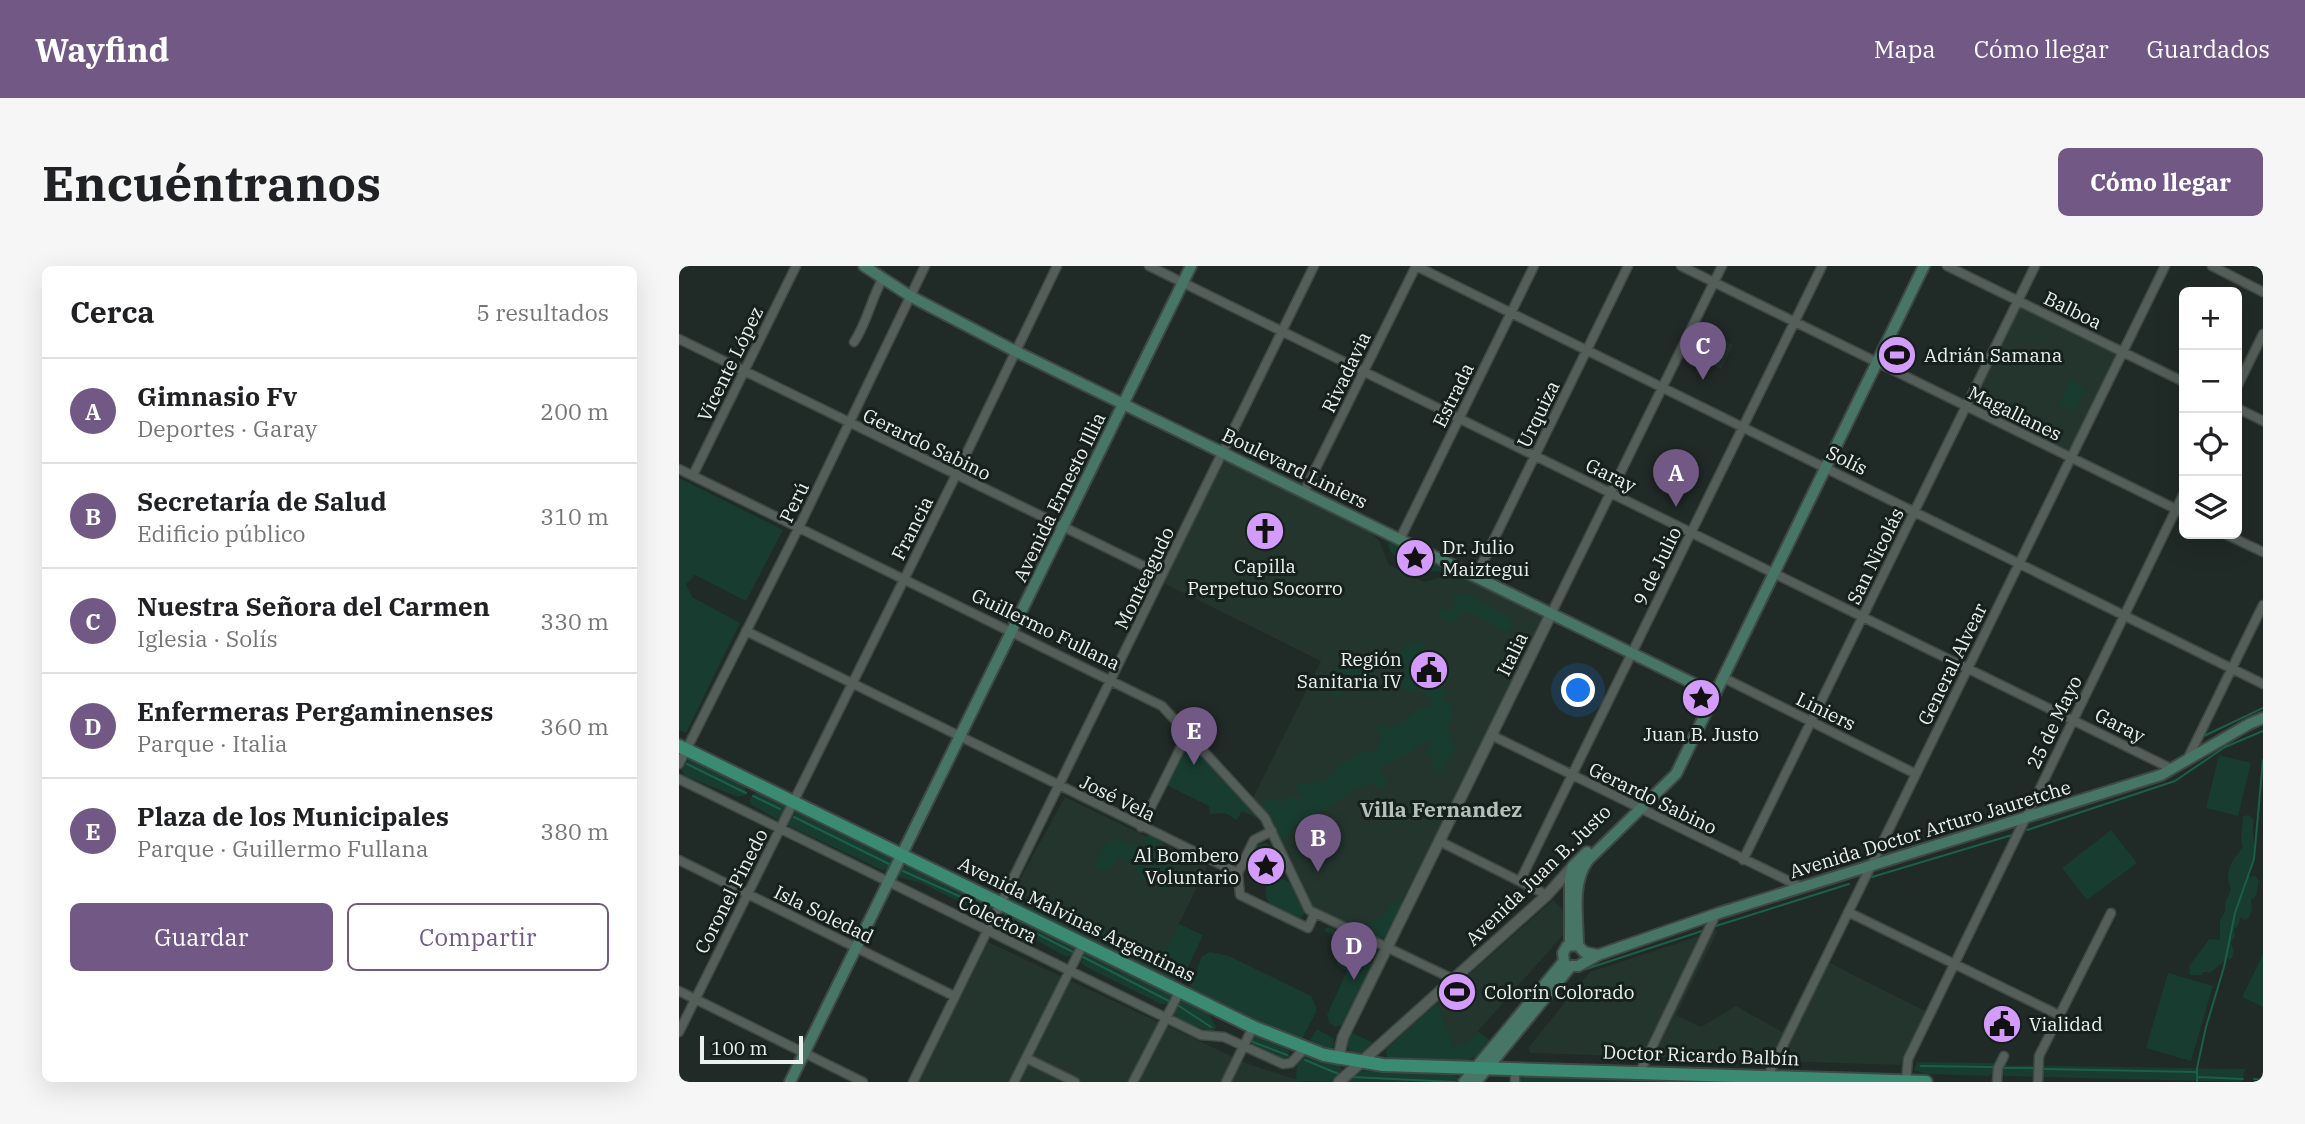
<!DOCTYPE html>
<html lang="es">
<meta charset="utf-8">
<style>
:root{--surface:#fff;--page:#f6f6f6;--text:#202124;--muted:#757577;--line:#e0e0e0;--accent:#715885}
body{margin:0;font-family:"IBM Plex Serif",serif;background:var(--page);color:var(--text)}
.controls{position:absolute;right:21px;top:21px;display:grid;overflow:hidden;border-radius:10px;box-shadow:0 7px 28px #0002}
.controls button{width:63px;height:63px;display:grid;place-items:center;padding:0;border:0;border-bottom:2px solid var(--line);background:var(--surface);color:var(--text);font:35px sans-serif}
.scale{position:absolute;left:21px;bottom:18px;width:103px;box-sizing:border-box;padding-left:7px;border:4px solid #eaf1ee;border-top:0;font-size:19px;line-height:24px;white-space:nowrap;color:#eaf1ee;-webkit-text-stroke:5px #16201c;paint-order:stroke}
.you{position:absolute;left:900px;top:425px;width:24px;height:24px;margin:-18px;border:5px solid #fff;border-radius:50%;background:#1a73e8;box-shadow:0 0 0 10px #1a73e833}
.badge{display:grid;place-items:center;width:46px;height:46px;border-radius:50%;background:var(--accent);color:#fff;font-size:23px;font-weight:700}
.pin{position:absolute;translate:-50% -58px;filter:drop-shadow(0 2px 4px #0008)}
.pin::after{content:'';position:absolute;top:37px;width:24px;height:21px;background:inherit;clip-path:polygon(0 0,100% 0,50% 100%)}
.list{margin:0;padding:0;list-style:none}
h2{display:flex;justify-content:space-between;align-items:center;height:91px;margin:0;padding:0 28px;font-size:30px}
h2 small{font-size:23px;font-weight:400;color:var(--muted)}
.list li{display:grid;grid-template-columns:46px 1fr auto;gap:21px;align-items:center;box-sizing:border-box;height:105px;padding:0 28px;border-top:2px solid var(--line)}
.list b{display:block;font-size:26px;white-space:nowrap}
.list p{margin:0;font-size:23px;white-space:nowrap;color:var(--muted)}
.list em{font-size:23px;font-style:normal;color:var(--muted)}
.actions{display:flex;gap:14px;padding:21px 28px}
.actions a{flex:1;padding:16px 0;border:2px solid var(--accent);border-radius:10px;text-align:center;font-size:24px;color:var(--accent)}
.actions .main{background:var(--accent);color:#fff}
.icon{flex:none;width:38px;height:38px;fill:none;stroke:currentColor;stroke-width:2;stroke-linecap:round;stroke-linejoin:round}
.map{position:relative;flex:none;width:1584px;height:816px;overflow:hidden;border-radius:10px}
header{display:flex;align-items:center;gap:42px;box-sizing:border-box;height:98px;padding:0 35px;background:var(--accent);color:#fff}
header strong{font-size:33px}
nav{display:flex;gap:38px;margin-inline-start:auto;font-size:24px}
.intro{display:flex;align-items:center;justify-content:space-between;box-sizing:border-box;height:168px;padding:0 42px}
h1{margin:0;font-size:49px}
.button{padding:18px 32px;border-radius:10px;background:var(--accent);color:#fff;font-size:24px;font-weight:700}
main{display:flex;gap:42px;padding:0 42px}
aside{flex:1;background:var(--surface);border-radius:10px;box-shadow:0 7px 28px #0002}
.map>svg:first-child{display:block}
.built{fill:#24352e}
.green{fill:#183c2f}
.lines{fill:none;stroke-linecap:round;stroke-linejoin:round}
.stream{stroke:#1c5f49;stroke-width:2}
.minor-casing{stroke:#3f4845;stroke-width:11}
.tertiary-casing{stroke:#3f4845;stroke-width:13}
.secondary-casing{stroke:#3f4845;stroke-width:14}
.primary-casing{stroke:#3f4845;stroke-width:16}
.minor{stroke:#545f5a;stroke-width:8}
.tertiary{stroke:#545f5a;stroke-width:10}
.secondary{stroke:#477566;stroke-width:10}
.primary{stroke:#3a8b72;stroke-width:12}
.labels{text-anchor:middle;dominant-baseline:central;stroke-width:6;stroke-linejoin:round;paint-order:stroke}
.street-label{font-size:19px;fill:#eaf1ee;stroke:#16201c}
.poi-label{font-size:19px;fill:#eaf1ee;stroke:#16201c;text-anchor:start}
.neighbourhood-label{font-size:21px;font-weight:bold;fill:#b4c1bb;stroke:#16201c}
</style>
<header>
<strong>Wayfind</strong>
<nav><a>Mapa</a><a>Cómo llegar</a><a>Guardados</a></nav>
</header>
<div class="intro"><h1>Encuéntranos</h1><a class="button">Cómo llegar</a></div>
<main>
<aside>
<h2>Cerca<small>5 resultados</small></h2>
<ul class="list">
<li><span class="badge">A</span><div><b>Gimnasio Fv</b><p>Deportes · Garay</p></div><em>200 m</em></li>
<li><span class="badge">B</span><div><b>Secretaría de Salud</b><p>Edificio público</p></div><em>310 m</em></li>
<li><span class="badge">C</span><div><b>Nuestra Señora del Carmen</b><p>Iglesia · Solís</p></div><em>330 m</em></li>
<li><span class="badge">D</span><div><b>Enfermeras Pergaminenses</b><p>Parque · Italia</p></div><em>360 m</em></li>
<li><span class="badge">E</span><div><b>Plaza de los Municipales</b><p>Parque · Guillermo Fullana</p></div><em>380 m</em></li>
</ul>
<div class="actions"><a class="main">Guardar</a><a>Compartir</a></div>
</aside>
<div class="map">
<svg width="1584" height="816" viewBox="0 0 1584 816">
<rect width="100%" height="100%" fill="#202a26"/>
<path class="built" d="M1339 35 1444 86 1392 192 1287 140Z
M1020 63 1054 79 1042 103 1008 87Z
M548 195 691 265 700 275 710 299 745 316 770 309H781L860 347 863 351V355L705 672H700L632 639 591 552 574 532 642 395 484 317 543 197Z
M386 531 528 600 483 693 419 661 417 664 335 624Z
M874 634 885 645V668L799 765 786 778 774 781 758 737Z
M1039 664 997 749 1022 761 1057 740 1103 766 1141 692 1248 746 1221 799 851 787 849 782 911 706Z
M309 676 569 798 625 816H388L381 812 379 816H240Z"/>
<path class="green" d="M1391 114 1407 122 1395 145 1380 138Z
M0 212 104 264 67 335 14 308V311L7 318 13 331 61 357 7 467 0 464Z
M709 276 761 299 763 304C747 310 708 295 709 276Z
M782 327 795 331 826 350 829 348 834 350 830 354 833 360 825 367C813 358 799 348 785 346L772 357 758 350 762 342 771 346 776 339 774 332Z
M740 375 745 376 744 383 734 391 749 415 746 419H741L732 427 725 424 720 419 726 403 720 394C722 386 724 380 731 376L736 378Z
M670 389H674L675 393 693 389 698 391 699 403 692 408 688 415 680 417 657 432 653 430C654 418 658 403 661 392Z
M760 422 766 423 769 426 762 433 774 439 772 446 775 453 771 459 766 461 767 464 774 468 772 475 777 479 761 507 752 498 755 492 745 487 753 477 749 474 731 487 702 500 704 508 709 514 706 521 700 522 691 515 684 522 675 523 649 542 615 560 608 572 602 574 589 553 591 549 582 543 588 533 594 532 601 538 606 531H626L617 523 618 517 645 516 661 499 686 484 697 487 702 474 697 462 700 459 715 462 739 443 752 440 755 436 747 430V423Z
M511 477 579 549 578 552 563 545 558 554 546 547 531 548 530 540 487 519 507 479Z
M1540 489 1572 497 1559 550 1527 542Z
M10 493 66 520 67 529 59 531 6 510 2 504Z
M77 526 107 541 103 552 98 553 71 538V532Z
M117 546 212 592 213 597 211 602 203 604 110 560 109 557Z
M1570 549 1575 554C1571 568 1579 584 1574 597 1572 601 1570 604 1569 608L1572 611 1576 609 1580 615 1577 630 1572 634 1573 644 1570 652 1565 654 1562 651 1558 661 1555 663 1556 670 1552 677 1555 685 1553 692 1551 694 1549 692 1531 707 1525 706 1523 709H1511L1510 700C1517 690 1524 683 1530 673L1541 674V654L1546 646V637L1552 623C1544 607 1553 594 1564 581 1560 572 1564 560 1564 550Z
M1432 564 1458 597 1408 634 1383 602Z
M473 569C480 576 488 578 494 586L489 607 492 618 488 625 478 622V611L463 614 451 594 447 596 438 592 433 602 423 605 417 601C419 583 430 562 450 580L454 577 465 581 466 571Z
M586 577 597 582C606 602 588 606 579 620L570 591 576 580Z
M231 600 312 639 314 645 309 652H303L297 644 242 617 222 612 220 609 224 601Z
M599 612C616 614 620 632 626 646L623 651 619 652 593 640 588 634C584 623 588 615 599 612Z
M335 620V625L416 664 418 661 483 692 500 658 524 669 506 708 503 712 495 714 334 636 331 630Z
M719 634 725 636 705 672H700L680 662 705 649 710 640Z
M324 646 392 679 396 685 395 688 387 691 341 665 320 667 315 663V658Z
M650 661 698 683 699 688 696 689 646 665V662Z
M658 683 680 694 683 689 691 693 693 697 666 757 657 761 650 757 648 749 668 705 659 700 655 689Z
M531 686 550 690 632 730 637 741V746L623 773 607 770 510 722 523 690Z
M410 687 492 727 493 733 490 737 482 738 409 702 402 697 405 688Z
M1584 688V741L1563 731Z
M1489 707 1534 720 1512 795 1467 782Z
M505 734 529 746 537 761 534 766 496 753 493 748 498 737Z
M758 737 774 780 786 778 799 765 811 775 799 790 786 795 708 791 707 783Z
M638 763 654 772 655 778 652 783 633 780 632 773Z
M671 766 695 777 681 788 671 786 667 776Z
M574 771H581L610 784V791L603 792 573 780 571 777Z
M626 790 660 799 664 805 656 816 617 815 618 796Z
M1238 796 1317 797 1313 808 1309 810 1247 808 1235 804Z
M1327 799 1566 803 1563 816 1326 810 1321 806Z
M682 805 773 809 779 811 781 816H666L675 807Z
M845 810 979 814 982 816H838Z"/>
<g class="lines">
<path class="stream" d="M1525 470 1584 442
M8 498 67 527
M74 530 101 543
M115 551 210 598
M1348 564 1496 515 1546 481 1584 465
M224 605 311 644
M1193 611 1333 569
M321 649 394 686
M1037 660 1170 618
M404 691 490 735
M907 703 1023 665
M500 740 532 761
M574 776 608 789
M626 794 662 809
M1242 800 1313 801
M1325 802H1354
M1366 803 1518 806
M673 811 776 816
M1519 811 1564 813
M1575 813 1584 814
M1518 816V802L1527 761 1545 701 1556 647 1575 593 1584 494"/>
<g class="minor-casing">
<path id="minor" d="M470 0 1493 503
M737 0 1584 418
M1002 0 1505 247
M1268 0 1505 116
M1533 0 1584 26
M0 73 483 309
M175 76C188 57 192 33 204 12
M1558 121 1584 68
M1558 142 1584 155
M0 203 483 440 586 552 630 644 774 713
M14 209 117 0
M625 226 737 0
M1546 268 1584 286
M721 273 855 0
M797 310 949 0
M872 348 1043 0
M67 365 559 607
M1043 411 1237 508
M812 469 1122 621
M1509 492 1584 339
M0 498 120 261 246 0
M0 513 522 769 545 771 604 798 612 797 625 783
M462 561 509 467
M760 575 868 629
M0 594 275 730
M1064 594 1356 0
M559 607 561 629 629 662 636 647
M559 607 575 574 593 565
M841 615 1143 0
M1169 646 1382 750
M0 725 184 816
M0 766 277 209 378 0
M347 792 396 816
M961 806 1037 648
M1089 810 1486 0
M234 816 635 0
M335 816 404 678
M454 816 501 725
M547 816 574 761
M836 816V803
M1227 816 1229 793 1505 227
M1318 816 1319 802 1325 790
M1359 816 1360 790 1432 647"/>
</g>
<g class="tertiary-casing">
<path id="tertiary" d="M659 793 664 771 872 348
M660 816 868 629 894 600"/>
</g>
<g class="secondary-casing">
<path id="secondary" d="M185 0 231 30 336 85 1036 428
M891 678V613L894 600 908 586
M899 679C899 651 892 617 909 594L997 508 1245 0
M111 816 512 0
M785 816 885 695 884 687 888 680 899 679 905 686 919 689
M797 816 892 700H899L919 689 1037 648 1482 509 1570 458 1584 452"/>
</g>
<g class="primary-casing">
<path id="primary" d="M0 480 574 761 645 789 704 799 1247 816"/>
</g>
<use href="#minor" class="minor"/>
<use href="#tertiary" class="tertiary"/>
<use href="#secondary" class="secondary"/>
<use href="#primary" class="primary"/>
</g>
<defs>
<g id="stadium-disc" transform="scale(2.0125)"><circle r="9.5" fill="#d39cfc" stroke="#16201c"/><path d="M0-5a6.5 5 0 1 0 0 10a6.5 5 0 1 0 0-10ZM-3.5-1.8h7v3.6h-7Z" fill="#111"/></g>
<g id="church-disc" transform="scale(2.0125)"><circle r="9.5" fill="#d39cfc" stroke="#16201c"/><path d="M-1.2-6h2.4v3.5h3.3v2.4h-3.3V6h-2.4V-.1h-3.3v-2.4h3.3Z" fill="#111"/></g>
<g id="sight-disc" transform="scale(2.0125)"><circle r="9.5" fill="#d39cfc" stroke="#16201c"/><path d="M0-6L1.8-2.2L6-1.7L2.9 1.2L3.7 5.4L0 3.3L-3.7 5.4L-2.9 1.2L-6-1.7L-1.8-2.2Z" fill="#111"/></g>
<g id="civic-disc" transform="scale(2.0125)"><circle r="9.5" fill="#d39cfc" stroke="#16201c"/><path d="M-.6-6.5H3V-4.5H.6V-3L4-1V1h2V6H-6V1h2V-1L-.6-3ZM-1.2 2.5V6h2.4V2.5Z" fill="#111"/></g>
</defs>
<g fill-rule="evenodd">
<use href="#stadium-disc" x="1218" y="89"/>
<use href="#church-disc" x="586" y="265"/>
<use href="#sight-disc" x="736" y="292"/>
<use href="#civic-disc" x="750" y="404"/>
<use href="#sight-disc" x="1022" y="432"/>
<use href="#sight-disc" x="587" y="600"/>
<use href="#stadium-disc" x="778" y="726"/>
<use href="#civic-disc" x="1323" y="758"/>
</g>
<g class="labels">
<g class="street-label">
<text transform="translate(1394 44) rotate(26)">Balboa</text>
<text transform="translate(51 98) rotate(-64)">Vicente López</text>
<text transform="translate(667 106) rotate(-64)">Rivadavia</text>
<text transform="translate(774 129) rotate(-64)">Estrada</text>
<text transform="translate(1336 147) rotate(26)">Magallanes</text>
<text transform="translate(859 148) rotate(-64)">Urquiza</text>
<text transform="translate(248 178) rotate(26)">Gerardo Sabino</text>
<text transform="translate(1168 194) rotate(26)">Solís</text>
<text transform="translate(616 202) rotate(26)">Boulevard Liniers</text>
<text transform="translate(932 209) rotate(26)">Garay</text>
<text transform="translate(380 231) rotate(-64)">Avenida Ernesto Illia</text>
<text transform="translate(115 236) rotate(-64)">Perú</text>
<text transform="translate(233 262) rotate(-63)">Francia</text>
<text transform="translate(1196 290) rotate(-64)">San Nicolás</text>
<text transform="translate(978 300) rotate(-64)">9 de Julio</text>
<text transform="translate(465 312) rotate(-64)">Monteagudo</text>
<text transform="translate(367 363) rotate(26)">Guillermo Fullana</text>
<text transform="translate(833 388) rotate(-64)">Italia</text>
<text transform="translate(1273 398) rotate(-64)">General Alvear</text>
<text transform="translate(1147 445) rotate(26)">Liniers</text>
<text transform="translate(1375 456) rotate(-64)">25 de Mayo</text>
<text transform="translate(1441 459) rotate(27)">Garay</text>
<text transform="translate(439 532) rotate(26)">José Vela</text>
<text transform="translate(974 532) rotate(26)">Gerardo Sabino</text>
<text transform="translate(1251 563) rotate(-17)">Avenida Doctor Arturo Jauretche</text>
<text transform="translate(859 609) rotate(-44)">Avenida Juan B. Justo</text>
<text transform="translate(52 625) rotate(-63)">Coronel Pinedo</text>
<text transform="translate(145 648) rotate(26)">Isla Soledad</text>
<text transform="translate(319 653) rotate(26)">Colectora</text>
<text transform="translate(398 653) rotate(26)">Avenida Malvinas Argentinas</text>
<text transform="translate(1022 789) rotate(2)">Doctor Ricardo Balbín</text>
</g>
<g class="poi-label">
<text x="1245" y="89">Adrián Samana</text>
<text x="763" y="281">Dr. Julio<tspan x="763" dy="22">Maiztegui</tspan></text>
<text x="586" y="300" text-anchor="middle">Capilla<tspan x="586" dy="22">Perpetuo Socorro</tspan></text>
<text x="723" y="393" text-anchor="end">Región<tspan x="723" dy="22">Sanitaria IV</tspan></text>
<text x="1022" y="468" text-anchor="middle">Juan B. Justo</text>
<text x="560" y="589" text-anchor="end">Al Bombero<tspan x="560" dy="22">Voluntario</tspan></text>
<text x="805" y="726">Colorín Colorado</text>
<text x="1350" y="758">Vialidad</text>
</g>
<g class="neighbourhood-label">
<text x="762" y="543">Villa Fernandez</text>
</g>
</g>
</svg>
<div class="controls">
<button>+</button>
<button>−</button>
<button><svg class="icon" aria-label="locate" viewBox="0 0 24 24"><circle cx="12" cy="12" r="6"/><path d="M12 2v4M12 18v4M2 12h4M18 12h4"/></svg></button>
<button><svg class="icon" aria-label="layers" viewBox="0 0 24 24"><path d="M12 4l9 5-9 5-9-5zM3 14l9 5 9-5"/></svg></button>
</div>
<div class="scale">100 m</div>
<div class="you"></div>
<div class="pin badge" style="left:997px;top:241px">A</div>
<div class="pin badge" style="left:639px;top:606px">B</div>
<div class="pin badge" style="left:1024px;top:114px">C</div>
<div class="pin badge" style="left:675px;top:714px">D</div>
<div class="pin badge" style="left:515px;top:499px">E</div>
</div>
</main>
